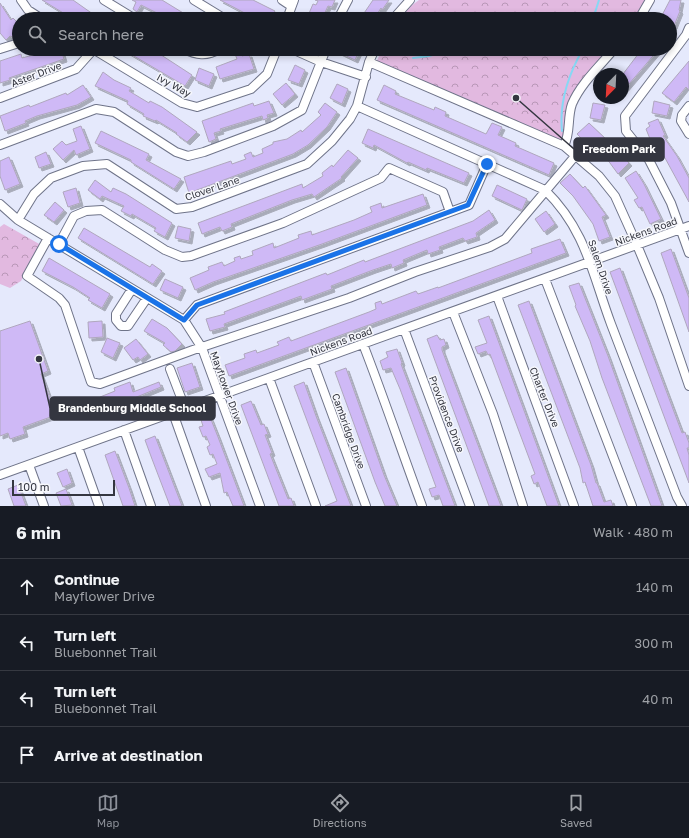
<!DOCTYPE html>
<meta charset="utf-8">
<style>
:root{--surface:#171b24;--page:#20242c;--text:#f1f3f6;--muted:#9ea1a6;--line:#363941;--accent:#8c9099}
body{margin:0;font-family:"Golos Text",sans-serif;background:var(--page);color:var(--text)}
.compass{position:absolute;left:593px;top:68px;width:36px;height:36px;border-radius:50%;background:var(--surface);box-shadow:0 2px 6px #0003;rotate:204deg}
.scale{position:absolute;left:12px;bottom:10px;width:103px;box-sizing:border-box;padding-left:4px;border:2px solid #343640;border-top:0;font-size:11px;line-height:14px;white-space:nowrap;color:#343640;-webkit-text-stroke:3px #f6f7fc;paint-order:stroke}
.stop{position:absolute;width:12px;height:12px;margin:-9px;border:3px solid #1a73e8;border-radius:50%;background:#fff}
.stop.end{background:#1a73e8;border-color:#fff;box-shadow:0 1px 4px #0008}
.list{margin:0;padding:0;list-style:none}
h2{display:flex;justify-content:space-between;align-items:center;height:52px;margin:0;padding:0 16px;font-size:17px}
h2 small{font-size:13px;font-weight:400;color:var(--muted)}
.list li{display:grid;grid-template-columns:26px 1fr auto;gap:12px;align-items:center;box-sizing:border-box;height:56px;padding:0 16px;border-top:1px solid var(--line)}
.list b{display:block;font-size:15px;white-space:nowrap}
.list p{margin:0;font-size:13px;white-space:nowrap;color:var(--muted)}
.list em{font-size:13px;font-style:normal;color:var(--muted)}
.icon{flex:none;width:22px;height:22px;fill:none;stroke:currentColor;stroke-width:2;stroke-linecap:round;stroke-linejoin:round}
.map{position:relative;flex:none;width:689px;height:506px;overflow:hidden}
.search{position:absolute;background:var(--surface);box-shadow:0 2px 6px #0003;left:12px;right:12px;top:12px;height:44px;display:flex;align-items:center;gap:10px;box-sizing:border-box;padding:0 14px;border-radius:22px;color:var(--muted);font-size:15px}
.sheet{height:276px;background:var(--surface)}
nav{display:flex;justify-content:space-around;align-items:center;box-sizing:border-box;height:56px;border-top:1px solid var(--line);background:var(--surface);font-size:11px;color:var(--muted)}
nav a{display:grid;justify-items:center;gap:2px}
nav .on{color:var(--accent)}
.map>svg:first-child{display:block}
.forest{fill:url(#forest-crowns)}
.lines{fill:none;stroke-linecap:round;stroke-linejoin:round}
.stream{stroke:#87d8f4;stroke-width:2}
.building{fill:#cfb9f6;stroke:#afa7bd;filter:url(#shadow)}
.minor-casing{stroke:#6f7489;stroke-width:10}
.minor{stroke:#fff;stroke-width:8}
.route{stroke:#1a73e8;stroke-width:5}
.labels{text-anchor:middle;dominant-baseline:central;stroke-width:3;stroke-linejoin:round;paint-order:stroke}
.street-label{font-size:10px;fill:#343640;stroke:#f6f7fc}
.leader{fill:none;stroke:#343640;stroke-width:1.5}
.callout-dot{fill:#343640;stroke:#f6f7fc;stroke-width:1.5}
.callout{fill:#343640;stroke:#343640;stroke-width:1.5}
.callout-label{font-size:11px;text-anchor:middle;font-weight:bold;fill:#fff}
</style>
<div class="map">
<svg width="689" height="506" viewBox="0 0 689 506">
<defs>
<pattern id="forest-crowns" width="20" height="18" patternUnits="userSpaceOnUse"><rect width="20" height="18" fill="#e2b9e0"/><path d="M2 6a3 3 0 1 1 6 0M12 15a3 3 0 1 1 6 0" fill="none" stroke="#b897b7"/></pattern>
<filter id="shadow"><feDropShadow dx="3" dy="3" stdDeviation="0" flood-color="#0004"/></filter>
</defs>
<rect width="100%" height="100%" fill="#e5e9fc"/>
<path class="forest" d="M419 0H649L640 19H400L411 6Z
M382 49H615L571 108 568 136 555 141 376 63Z
M4 224 41 245 21 281 10 288 0 284V227Z"/>
<g class="lines">
<path class="stream" d="M525 19H542
M593 19 599 0
M413 58 429 56 454 49
M562 131C559 101 568 75 583 49"/>
</g>
<path class="building" d="M42 0H73L100 19H73Z
M132 0H162L193 19H169L141 5 137 12 133 9 136 2Z
M220 0H253L275 11 270 19H256Z
M315 0H335L332 7 328 6 322 19 307 18 313 4 316 5 318 1Z
M373 0H389L382 10 381 8 374 19H360Z
M670 0H681L679 10 680 11 674 26 670 24V19H660Z
M0 3 11 20 13 18 19 24V35L15 38 10 36 6 40 0 33Z
M37 49H61L64 59 9 78 10 80 0 83V61L21 54 22 58 33 55 32 51Z
M122 49H152L192 75 185 86Z
M233 49H240L242 56 249 54 254 69 220 79 216 67 237 59Z
M332 49H360L355 60Z
M642 49H659L623 91V74Z
M689 61V90L686 87 674 102 662 93Z
M295 65 305 70 299 84 288 80Z
M199 68 214 74 209 86 195 80Z
M103 72 114 80 131 88 129 91 149 103 150 101 162 107 197 132 187 142 176 134 177 133 156 120 155 121 143 116 144 114 127 104 128 101 95 86Z
M286 83 295 94 282 105 273 94Z
M337 84 348 89 342 104 330 98Z
M83 85 91 97 77 105 37 116 25 121 26 123 5 131 0 116 29 105 30 107 66 93 67 95Z
M384 85 396 91 395 94 434 110 435 107 446 112 445 116 486 134 492 123 502 127 498 135 516 143 515 146 554 163 549 175 377 100Z
M269 101 274 113 267 115 268 118 263 120 262 116 220 129 221 131 214 133 216 139 209 142 202 121 253 103 254 106Z
M654 101 670 105 667 116 652 113Z
M325 103 337 112 327 127 308 145 293 154 189 193 184 177 231 161 232 164 246 159 244 155 251 152 253 157 263 153 262 149 273 144V142L287 139 301 130 302 132 321 115 318 112Z
M593 103 605 105 601 120 590 118Z
M658 119 665 135 663 136 677 156 689 178V202L665 158 650 139 646 129 650 126 648 123Z
M589 123 607 140 618 156 621 154 629 163 618 174 596 144 593 146 585 138 583 140 577 134Z
M81 126 90 149 76 155 74 150 63 160 53 149 62 141 66 145 77 141 73 129Z
M368 129 469 173 464 183 427 168 426 170 408 162 407 163 374 145 373 148 362 143Z
M101 131 149 154 146 160 181 179 174 189 131 162V160L95 143Z
M348 150 358 158 341 177 342 178 314 197 312 194 292 200 231 224 232 227 222 231 220 227 202 234 198 223 302 184 303 188 323 176 322 173 332 165 333 167Z
M46 152 51 164 39 168 35 157Z
M9 157 20 184 5 190 0 176V161Z
M636 171 644 184 661 219 650 224 642 207 639 208 634 200 638 198 625 178Z
M570 174 583 188 585 186 606 215 602 217 610 237 599 241 593 224 573 196 560 183Z
M95 180 111 192 113 188 126 194 172 223 165 237 154 231 156 228 132 214 131 216 121 211 124 206 102 196 100 199 88 190Z
M497 185 527 199 522 210 492 196Z
M76 188 80 203 68 207 63 192Z
M423 194 427 205 322 244 213 282 195 290 190 278 209 270 208 267 222 262 224 266 235 261 234 258 240 256 241 259 253 255 252 251 273 243 274 248 299 238 298 235 311 231 312 235 354 220 372 212 370 207 381 203 382 208Z
M55 202 64 210 54 222 44 215Z
M489 210 495 220 476 233 477 237 465 241 463 238 439 247 440 250 428 254 427 250 403 260 404 263 392 268 391 264 373 270 331 286 332 289 302 300 301 296 224 324 225 327 210 331 206 319 225 314 224 312 326 273 327 275 364 260 365 262 473 221Z
M546 211 555 224 544 232 535 219Z
M178 226 191 229 189 241 175 238Z
M84 228 150 267 152 264 162 271 153 284 78 238Z
M560 239 566 253 229 376 225 365 245 358 244 354 256 350 257 353 279 345 277 342 289 337 291 341 369 312 376 309 375 303 381 301 382 304 416 291 418 294 438 287V288L532 253 531 249Z
M671 249 689 298V332L661 253Z
M49 258 110 294 102 308 88 300 90 298 73 287 42 271Z
M620 268 682 433 685 432 689 443V448H687L689 455V483L610 272Z
M165 279 183 287 178 298 160 290Z
M579 283 608 356 662 506H651L602 378 590 341 575 306 576 305 569 286Z
M529 301 591 465 596 483H597L604 502 611 500 613 506H593L585 482 583 483 580 468 518 305Z
M489 316 522 405 559 506H547L538 482 534 484 531 476 535 474 490 354 488 355 486 351 478 354 475 347 487 343 478 320Z
M152 319 167 328 182 344 175 351 171 352 163 345 165 343 144 331Z
M30 321 48 371 41 374 56 415 23 427 25 434 10 439 8 433 0 436V331Z
M102 321 103 337 89 338 88 322Z
M437 335 440 340 444 339 446 345 442 347V350L501 506H489L434 358 427 339Z
M107 338 120 343 113 358 101 352Z
M136 339 148 354 140 360 138 357 133 360 124 348Z
M397 349 402 363 401 364 455 506H443L439 495 432 497 429 489 436 487 400 389 391 368 383 370 380 361 388 357 386 352Z
M192 363 200 387 185 392 177 368Z
M346 368 384 475 397 506H385L375 482 335 372Z
M130 382 133 392 159 382 161 387 105 410 100 397 115 391 114 388Z
M304 382 316 416 351 506H325L337 501 294 386Z
M251 401 261 425 264 424 268 434 265 435 272 453 270 454 288 499 291 498 294 506H279L241 405Z
M210 417 218 437 244 506H233L227 492 224 493 220 473 209 477 205 469 217 464 213 454 210 455 207 447 210 445 206 436 203 437 199 427 203 426 201 420Z
M155 436 175 488 182 506H170L152 459 145 440Z
M115 451 129 488 135 506H123L105 455Z
M67 469 72 483 63 487 57 473Z
M18 485 26 506H14L8 489Z
M66 489 72 505 61 506 56 493Z"/>
<g class="lines">
<g class="minor-casing">
<path id="minor" d="M21 0 28 10 42 19
M104 0 135 19
M194 0 225 19
M282 0 291 6
M287 19 294 0
M338 19 348 0
M393 19 410 0
M639 19 650 0
M689 28 686 35 625 116 626 131 649 160 671 203 689 253
M0 49 19 43
M93 49 182 103 197 107 251 89 267 74 277 49
M184 49C196 55 207 57 219 49
M292 49 321 62 366 77
M369 62 564 146 599 176 615 196 637 245 659 298 689 386
M0 98 76 69 93 50
M357 106 545 190C586 230 592 273 611 324 633 382 655 439 677 497L682 506
M689 106 682 115 681 121 689 134
M0 145 96 109 114 112 176 152 188 156 204 152 273 126 302 110 326 49
M564 146C571 132 567 118 572 104 581 83 600 66 614 49
M0 204 18 220 184 320 202 348 260 506
M18 220 34 194 51 178 83 166 107 164 176 209 192 207 307 164 332 141 350 119 357 106 369 62 375 49
M48 238 27 276 59 298 65 305 91 382 100 384 193 350 349 298 415 272 490 247 505 239 576 155
M59 244 74 216 86 211 102 210 165 250 182 257 191 256 283 223 381 178 389 168 443 192 450 212
M545 279 632 506
M132 289 116 314V320L121 326H128L147 298
M497 296 574 506
M453 312 493 414 523 506
M184 320 197 305 469 205 487 164
M404 329 470 506
M363 344C384 398 402 452 422 506
M313 362 366 506
M170 369 185 408
M269 378 316 506
M173 413 206 506
M124 430 151 506
M78 447 99 506
M29 465 44 506
M0 475 689 226"/>
</g>
<use href="#minor" class="minor"/>
</g>
<g class="lines">
<path class="route" d="M59 244 184 320 197 305 468 205 487 164"/>
</g>
<g class="labels">
<g class="street-label">
<text transform="translate(36 74) rotate(-21)">Aster Drive</text>
<text transform="translate(174 85) rotate(29)">Ivy Way</text>
<text transform="translate(212 188) rotate(-19)">Clover Lane</text>
<text transform="translate(646 231) rotate(-20)">Nickens Road</text>
<text transform="translate(601 267) rotate(71)">Salem Drive</text>
<text transform="translate(341 341) rotate(-20)">Nickens Road</text>
<text transform="translate(227 388) rotate(70)">Mayflower Drive</text>
<text transform="translate(545 397) rotate(68)">Charter Drive</text>
<text transform="translate(447 414) rotate(69)">Providence Drive</text>
<text transform="translate(349 431) rotate(70)">Cambridge Drive</text>
</g>
</g>
<path class="leader" d="M516 98L574 149M39 359L50 408"/>
<g class="callout-dot">
<circle cx="516" cy="98" r="4"/>
<circle cx="39" cy="359" r="4"/>
</g>
<g class="callout">
<rect x="574" y="138" width="90" height="23" rx="4"/>
<rect x="50" y="397" width="165" height="23" rx="4"/>
</g>
<g class="callout-label">
<text x="619" y="153">Freedom Park</text>
<text x="132" y="412">Brandenburg Middle School</text>
</g>
</svg>
<svg class="compass" viewBox="-18 -18 36 36"><path d="M0-13l5 13h-10z" fill="#e53935"/><path d="M0 13l5-13h-10z" fill="#9ea1a6"/></svg>
<div class="scale">100 m</div>
<div class="stop" style="left:59px;top:244px"></div>
<div class="stop end" style="left:487px;top:164px"></div>
<div class="search"><svg class="icon" aria-label="search" viewBox="0 0 24 24"><circle cx="10" cy="10" r="6"/><path d="M15 15l6 6"/></svg>Search here</div>
</div>
<section class="sheet">
<h2>6 min<small>Walk · 480 m</small></h2>
<ul class="list">
<li><svg class="icon" aria-label="ahead" viewBox="0 0 24 24"><path d="M12 20V5M6 11l6-6 6 6"/></svg><div><b>Continue</b><p>Mayflower Drive</p></div><em>140 m</em></li>
<li><svg class="icon" aria-label="left" viewBox="0 0 24 24"><path d="M17 20v-9H6M10 6l-5 5 5 5"/></svg><div><b>Turn left</b><p>Bluebonnet Trail</p></div><em>300 m</em></li>
<li><svg class="icon" aria-label="left" viewBox="0 0 24 24"><path d="M17 20v-9H6M10 6l-5 5 5 5"/></svg><div><b>Turn left</b><p>Bluebonnet Trail</p></div><em>40 m</em></li>
<li><svg class="icon" aria-label="arrive" viewBox="0 0 24 24"><path d="M6 21V4h12l-3 4 3 4H6"/></svg><div><b>Arrive at destination</b></div></li>
</ul>
</section>
<nav>
<a class="on"><svg class="icon" aria-label="map" viewBox="0 0 24 24"><path d="M3 6l6-2 6 2 6-2v14l-6 2-6-2-6 2zM9 4v14M15 6v14"/></svg>Map</a>
<a><svg class="icon" aria-label="directions" viewBox="0 0 24 24"><path d="M12 3l9 9-9 9-9-9zM9 14v-3h6M13 9l2 2-2 2"/></svg>Directions</a>
<a><svg class="icon" aria-label="saved" viewBox="0 0 24 24"><path d="M7 4h10v16l-5-4-5 4z"/></svg>Saved</a>
</nav>
